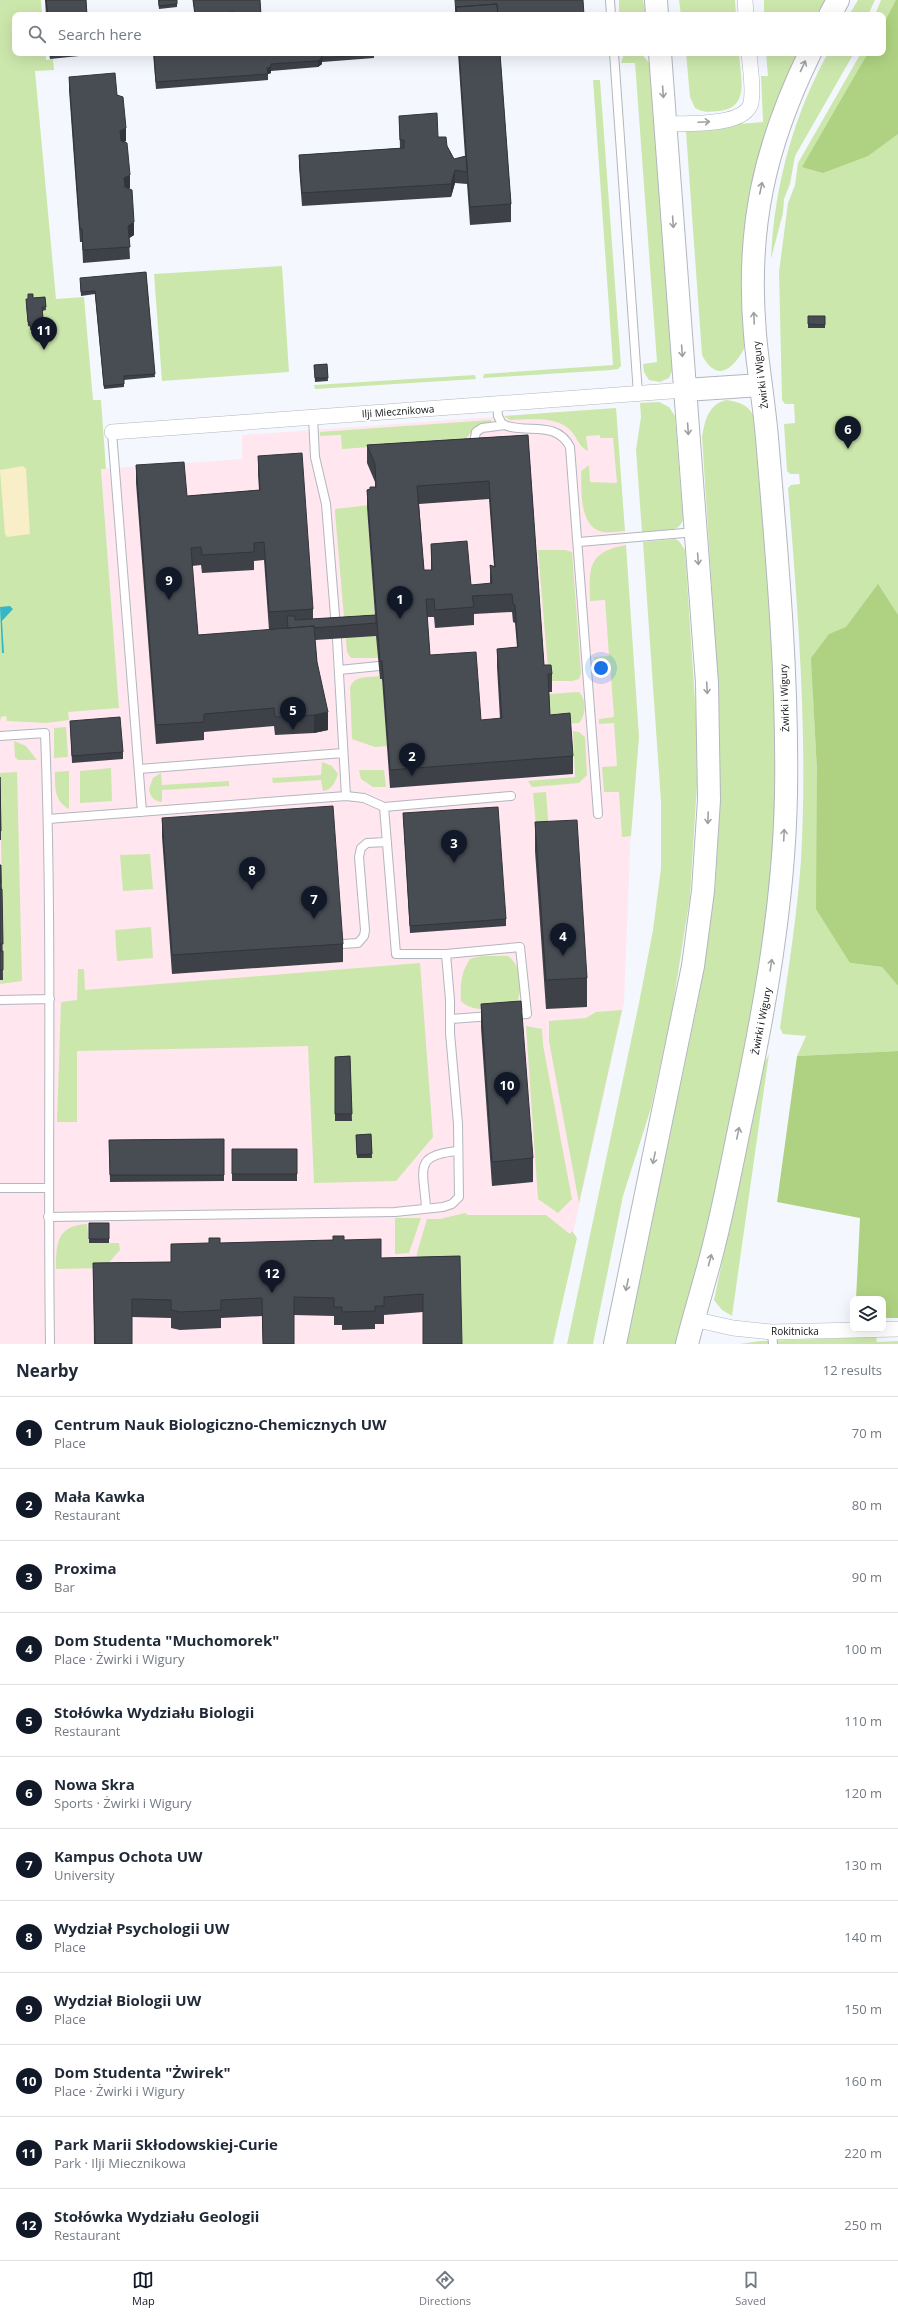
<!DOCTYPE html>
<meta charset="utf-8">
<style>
:root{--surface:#fff;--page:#f2f2f3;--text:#1f2937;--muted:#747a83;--line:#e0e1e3;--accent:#111827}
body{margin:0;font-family:"Open Sans",sans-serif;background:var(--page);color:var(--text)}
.controls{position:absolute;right:12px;bottom:12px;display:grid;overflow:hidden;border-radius:8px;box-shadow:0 4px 16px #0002}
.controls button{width:36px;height:36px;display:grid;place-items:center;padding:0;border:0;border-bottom:1px solid var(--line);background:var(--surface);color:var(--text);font:20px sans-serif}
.you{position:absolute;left:601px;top:668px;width:14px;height:14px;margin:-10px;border:3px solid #fff;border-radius:50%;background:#1a73e8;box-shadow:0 0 0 6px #1a73e833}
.badge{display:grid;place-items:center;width:26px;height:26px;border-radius:50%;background:var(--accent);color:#fff;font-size:13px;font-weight:700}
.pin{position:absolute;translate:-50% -33px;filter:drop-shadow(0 1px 2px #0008)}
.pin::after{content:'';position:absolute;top:21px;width:14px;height:12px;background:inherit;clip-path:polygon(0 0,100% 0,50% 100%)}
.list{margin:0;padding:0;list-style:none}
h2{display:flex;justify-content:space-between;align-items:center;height:52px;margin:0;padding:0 16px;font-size:17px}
h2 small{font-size:13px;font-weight:400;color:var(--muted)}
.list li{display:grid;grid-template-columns:26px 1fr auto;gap:12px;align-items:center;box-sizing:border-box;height:72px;padding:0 16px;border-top:1px solid var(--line)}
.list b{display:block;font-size:15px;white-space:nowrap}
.list p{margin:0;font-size:13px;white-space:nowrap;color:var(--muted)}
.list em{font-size:13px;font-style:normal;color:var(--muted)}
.icon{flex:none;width:22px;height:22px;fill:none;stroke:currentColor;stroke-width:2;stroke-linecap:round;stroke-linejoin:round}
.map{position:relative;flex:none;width:898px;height:1344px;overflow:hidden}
.search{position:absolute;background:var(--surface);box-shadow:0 4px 16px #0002;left:12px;right:12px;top:12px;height:44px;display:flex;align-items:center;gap:10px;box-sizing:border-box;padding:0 14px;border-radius:8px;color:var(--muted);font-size:15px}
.sheet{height:916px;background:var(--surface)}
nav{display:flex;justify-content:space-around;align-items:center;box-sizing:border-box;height:56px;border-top:1px solid var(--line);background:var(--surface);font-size:11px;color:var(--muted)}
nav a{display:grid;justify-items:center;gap:2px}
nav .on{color:var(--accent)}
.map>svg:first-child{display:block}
.education{fill:#ffe6ef}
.green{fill:#cce7ac}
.forest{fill:#afd282}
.sand{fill:#f8eec8}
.water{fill:#34b7c8}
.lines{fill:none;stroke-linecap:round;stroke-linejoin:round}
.service-casing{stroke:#b2b6be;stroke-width:10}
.minor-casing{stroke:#b2b6be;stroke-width:16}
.secondary-casing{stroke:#b2b6be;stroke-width:24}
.service{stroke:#fff;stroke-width:8}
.minor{stroke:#fff;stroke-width:15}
.secondary{stroke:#fff;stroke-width:22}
.wall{fill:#3e4147;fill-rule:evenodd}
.shaded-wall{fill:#32353a}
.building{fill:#484c53;stroke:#32353a;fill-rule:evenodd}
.oneway{stroke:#9fa0a1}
.labels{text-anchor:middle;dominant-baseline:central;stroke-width:4;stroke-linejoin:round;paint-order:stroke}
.street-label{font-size:10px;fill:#0f1114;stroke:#fff}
</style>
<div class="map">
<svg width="898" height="1344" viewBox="0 0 898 1344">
<rect width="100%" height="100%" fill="#f4f8fe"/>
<path class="education" d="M616 408 639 737 631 826 624 1003 574 1229 536 1344H0V717L119 708 101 469 242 459V435Z"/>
<path class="green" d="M0 0H41L42 15H15V53H46V60L53 59 54 70 35 71 56 299 84 297 93 400H101L106 469H101L119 708 68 712 69 720 46 723 7 721 6 716 1 717 0 722Z
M619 0H643L646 15H619Z
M679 0H735L736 15H681Z
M764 0H826L817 15H764Z
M858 0H875L868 15H849Z
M881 0H898V871L813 692 817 773 850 963 882 967 898 986V1051L797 1056 806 1036 783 1034 780 1028C788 972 797 916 801 860 808 736 798 612 788 488L791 485 800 484 799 474H790L787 471 784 424 795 423 794 404H785L782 400 779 272 788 203 795 185 798 163 861 53H883V15H875Z
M624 53H641L650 64 673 369 669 378 660 382 649 380 644 372 643 364 657 362 635 63H621Z
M686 53H739C740 76 751 108 719 111 711 112 703 113 695 108L690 97Z
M766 53H797L769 124 744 349C732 371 716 382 702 355L686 132 691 128 763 122 761 76H768Z
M828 53H854L795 156 790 184 784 199 783 213 771 259C774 188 793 116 828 53Z
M593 80H600L621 366 618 369 611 370 483 378 484 374 613 365Z
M282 266 289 372 162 381 154 274Z
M475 375 476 379 315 389 314 385Z
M726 400C735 401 747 404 752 413 761 428 762 507 764 529 770 623 778 717 775 812 771 909 754 1002 735 1097 718 1180 699 1262 677 1344H626L699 996 715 889 720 807 719 700 702 437C705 420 708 405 726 400Z
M659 402 669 407 675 416 683 519C680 535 654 531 642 532L636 450 641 417 640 403Z
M616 408 625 531C618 531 610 533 603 532 578 527 582 489 581 471L589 465 590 482 617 483 613 438H600V435L586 436 588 451C577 446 577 435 568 428 553 416 527 420 510 420L504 416Z
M491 420V424L474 428 465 440 342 449 341 435 320 436V432Z
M370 505 367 508 378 658H351L347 652 335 512V509Z
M675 539 679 541 685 550 696 716 697 784 690 897 672 1011 651 1108 623 1196 593 1344H567L639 1003 653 930 661 868V802L643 542Z
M626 545 639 737 631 836 622 837 619 792H604L602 767 617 766 614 723 599 724V719L614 717 610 663 595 664 594 657 609 656 605 600 590 601C589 567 588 552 626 545Z
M538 550H565L572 552 581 673 579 679 572 681H549Z
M379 676 380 679H382L387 746 375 747 352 739 350 687C355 675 367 678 379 676Z
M579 692C587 700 586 715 579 723L551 724 549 694Z
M66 727 68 757 54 758V728Z
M573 731 579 732 585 737 587 775 579 783 532 787 528 781 575 777Z
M14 741 26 746 37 760H18L15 757Z
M322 762 332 766 338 774C335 782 332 790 323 791L321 780 273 783 272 778 321 775Z
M111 768 112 801 80 803V771Z
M359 770H384L386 787H373L361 779Z
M69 771V809C54 801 55 787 55 772Z
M17 772 22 981 0 984 3 960 0 773Z
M161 773 162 785 229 781V786L162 790V802C154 801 150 797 149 789L153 778Z
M546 792 550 847 538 848 533 793Z
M150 854 153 889 123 891 120 855Z
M151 927 153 958 117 961 115 930Z
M481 956H508C523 968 523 988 516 1005 498 1007 475 1015 461 1001 460 985 461 972 470 959Z
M420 963 433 1137 396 1181 314 1183 308 1046 77 1051V1122H57L61 1002 77 1000 78 969H84L85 990Z
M622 1010 579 1203 549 1041V1021L586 1018 596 1012Z
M526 1026 542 1029 543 1045 572 1199 558 1213 538 1199Z
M769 1054 732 1316 722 1310 714 1300 764 1064Z
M465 1213 468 1215H546L570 1234 572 1231 577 1238 553 1344H462L461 1279 416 1275 417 1253 427 1219H440Z
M395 1218H421L409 1253 395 1254Z
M87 1224 89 1243H119L120 1250 104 1268 56 1269C56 1242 57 1226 87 1224Z
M876 1337 877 1342 898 1341V1344H740L760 1341Z"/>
<path class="forest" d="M896 0H898V134L868 156 823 173 802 167 868 53H883V25Z
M878 584 898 615V986L882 967 850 963 816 909 817 772 811 658 829 634 846 627Z
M898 1051V1318H883V1299H856L860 1218 777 1202 797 1056Z"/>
<path class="sand" d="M23 466 26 469 30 534 7 537 5 534 0 470Z"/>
<path class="water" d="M10 606 13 609 2 621 4 653H2L0 607Z"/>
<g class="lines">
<g class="service-casing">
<path id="service" d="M610 0 611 15
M614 53 638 394
M497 404 498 416 502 424C525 435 556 419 570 447L598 814
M313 417 315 457 326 504 336 628
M112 432 142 812
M473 448 476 432 482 428 505 425
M579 542 696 532
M339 670 379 666
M0 736 45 733C53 937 47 1140 50 1344
M139 769 343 753
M384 807 511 796
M48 819 346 796 337 639
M342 944 358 943 364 936 365 930 359 857 361 848 367 843 387 842
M446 954 520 947 527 1014 513 1015
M0 1000 50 999
M451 1019 491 1016
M0 1188H48
M426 1208C424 1170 412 1155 458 1151
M48 1217 395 1212 443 1207 452 1204 459 1197 458 1124 450 1033V1000L446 954H396L384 807 364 798 346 796
M772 1332 773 1344"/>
</g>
<g class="minor-casing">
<path id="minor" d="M745 0 746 15
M665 124C686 123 745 127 751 103 754 88 750 68 749 53
M112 432 685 390
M693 1319 733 1328 772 1332 898 1329"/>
</g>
<g class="secondary-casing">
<path id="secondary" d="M656 0 657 15
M830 15 838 0
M685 390 761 385
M615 1344 693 966 703 891 709 800 707 683 660 53
M687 1344C695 1312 705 1281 713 1249 724 1206 732 1163 741 1120 764 1012 784 904 786 794 788 676 777 556 767 438 764 403 758 369 755 334 746 229 764 147 810 53"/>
</g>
<use href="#service" class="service"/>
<use href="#minor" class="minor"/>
<use href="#secondary" class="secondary"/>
</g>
<path class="wall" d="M45 0H86L87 15H46Z
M158 0H177V7L159 9Z
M193 0H260L261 15H195Z
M49 53H89V55L50 59Z
M153 53H374V58L322 62V64L318 67 271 71V73L268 74V80L156 89Z
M458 53H500L511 204V222L470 225 467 184 455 183 451 197 302 206 299 167V155L400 148 399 116 438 137 447 146 454 159 465 156Z
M69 77 117 95 126 141 124 142 130 188 128 189 134 235 129 238 130 259 83 263 82 242H80L69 90Z
M146 272 155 377 124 380V387L104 389 95 294 81 296 80 281Z
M45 297 46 310 42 311 43 318H46L47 329 30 330V326H28L26 302 33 298Z
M808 316H825V328H808Z
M327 364 328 381 315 382 314 365Z
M528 435 544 665 552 674V692H549L550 715 573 756V774L390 788 382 679H380L376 636 315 640 317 662 328 730 314 733 275 735 274 726 204 732V740L156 744 136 483V465L187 496 259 490 258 474V456L313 609V619L375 615 367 508V490L370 489 375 487V482L367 463V445ZM489 499 494 566 490 565V584L471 585 431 544V570H424L419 504ZM264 560 269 630 198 635 192 566 201 565 202 573 254 570V561ZM512 612 513 622 515 623 517 647 497 649V667L500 719 481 720 430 655 427 617H434L435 628 474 625V614Z
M70 721 123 752V759L72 763Z
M0 777 1 831V840H0Z
M403 813 506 919V926L410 933Z
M162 818 343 944V962L172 974 162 837Z
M535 822 587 978V1007L546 1009 535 851Z
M0 865H1L2 889 3 980H0Z
M481 1004 533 1158V1182L492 1186 481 1028Z
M350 1056 352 1121H335V1057Z
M371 1134 372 1158H357L356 1135Z
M224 1139V1181L110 1182 109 1140Z
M232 1149H297V1181H232Z
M89 1223H109V1243H89Z
M344 1240 381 1258 460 1256 423 1312 384 1315V1324H375V1329L342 1330V1325H334V1316L294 1315V1344H263L262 1316 221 1318V1328L180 1330 171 1328V1318L132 1317V1344H94L93 1263 171 1262 220 1243Z"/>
<path class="shaded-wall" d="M322 57V64L318 67V61Z
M271 64V73L268 74 267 68Z
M126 128V141L120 144V131Z
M455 170V183L451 197V184Z
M130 175V188L124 191V178Z
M134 222V235L128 239V226Z
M328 712V730L314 733V715Z"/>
<path class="building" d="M46 0H86L87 15H48Z
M159 0H177V4L159 6Z
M193 0H260L261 15H234V12L195 15Z
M455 0H583L584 15H498L497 4 456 7V15Z
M497 4 498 15H457L456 7Z
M154 53H321L322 57 318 61 271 64V67L267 68 268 74 156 82Z
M321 53H374V54L322 58Z
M459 53H500L511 204 470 207Z
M115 73 117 95 123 97 126 128 120 131 121 141 127 143 130 175 124 178 125 187 132 190 134 222 128 226 130 247 83 250 82 229H80L69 77Z
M437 113 438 137H446L447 146 454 159 466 156 467 172 455 170 451 184 302 193 299 155 404 148V140H400L399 116Z
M146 272 155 374 124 376V384L104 386 95 291 81 292 80 278Z
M28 294H33V298L45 297 46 307H42L43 318H46L47 325 30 327V322H28L26 299H28Z
M808 316H825V325L808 324Z
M327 364 328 378H315L314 365Z
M528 435 544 665H551L552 674H548L550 715 570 713 573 756 390 770 382 661H380L367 490 370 489V487H376L375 464 367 445ZM489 481 495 567 490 565 492 583 471 585 467 541 431 544 432 570H424L417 486ZM512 594 513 604 515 605 518 647 497 649 502 718 481 720 476 652 430 655 426 599H434L435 610 474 607 472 596Z
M302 453 313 609 269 612 264 542 254 543V552L202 555 201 547 191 548 198 635 314 626 317 662 328 712 314 715 275 717 274 708 204 714V722L156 725 136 465 184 462 187 496 260 490 258 456Z
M376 615V623L314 628V626L288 628 287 616H295V620Z
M120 717 123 752 72 756 70 721Z
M0 777 1 831H0Z
M333 806 343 944 172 955 162 818Z
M498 807 506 919 410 926 403 813Z
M577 820 587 978 546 980 535 822Z
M0 865H1V883H0Z
M0 889H2L3 944H0V951H3V970H0Z
M521 1001 533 1158 492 1162 481 1004Z
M350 1056 352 1114H335V1057Z
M371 1134 372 1154 357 1155 356 1135Z
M224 1139V1175H110L109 1140Z
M232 1149H297V1174H232Z
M89 1223H109V1239H89Z
M333 1236H344V1240L381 1239V1258L460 1256 462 1344H423V1294L384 1297V1306H375V1311L342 1312V1307H334V1298L294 1297V1344H263L262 1298 221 1300V1310L180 1312 171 1310V1300L132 1299V1344H95L93 1263 171 1262V1244L209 1243V1238H220V1243L333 1240Z"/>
<defs><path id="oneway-shaft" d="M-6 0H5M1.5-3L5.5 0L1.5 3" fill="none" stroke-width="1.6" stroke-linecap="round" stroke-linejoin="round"/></defs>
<g class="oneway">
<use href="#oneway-shaft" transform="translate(803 66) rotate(-65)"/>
<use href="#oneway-shaft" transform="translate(663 92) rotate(86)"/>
<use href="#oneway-shaft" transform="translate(704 122) rotate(-3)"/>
<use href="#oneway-shaft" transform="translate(761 188) rotate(-78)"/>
<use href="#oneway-shaft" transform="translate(673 222) rotate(86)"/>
<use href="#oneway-shaft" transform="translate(754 318) rotate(-93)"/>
<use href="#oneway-shaft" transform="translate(682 351) rotate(86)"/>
<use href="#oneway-shaft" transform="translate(688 429) rotate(86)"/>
<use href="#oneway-shaft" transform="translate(698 559) rotate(86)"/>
<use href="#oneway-shaft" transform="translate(707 688) rotate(87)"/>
<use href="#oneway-shaft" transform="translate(708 818) rotate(92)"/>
<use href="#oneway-shaft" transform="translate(784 835) rotate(-87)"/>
<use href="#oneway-shaft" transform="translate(771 965) rotate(-81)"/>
<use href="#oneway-shaft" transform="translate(738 1133) rotate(-78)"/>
<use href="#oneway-shaft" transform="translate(654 1158) rotate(102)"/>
<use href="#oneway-shaft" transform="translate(710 1260) rotate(-75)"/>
<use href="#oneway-shaft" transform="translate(627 1285) rotate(102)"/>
</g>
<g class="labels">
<g class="street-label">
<text transform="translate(760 375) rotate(-97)">Żwirki i Wigury</text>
<text transform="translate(398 411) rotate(-4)">Ilji Miecznikowa</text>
<text transform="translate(784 698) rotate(-92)">Żwirki i Wigury</text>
<text transform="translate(761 1021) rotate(-79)">Żwirki i Wigury</text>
<text x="795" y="1331">Rokitnicka</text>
</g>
</g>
</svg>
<div class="controls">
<button><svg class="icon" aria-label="layers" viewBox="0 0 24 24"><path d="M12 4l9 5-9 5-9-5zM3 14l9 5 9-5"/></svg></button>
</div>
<div class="you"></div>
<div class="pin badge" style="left:400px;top:619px">1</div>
<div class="pin badge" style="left:412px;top:776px">2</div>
<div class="pin badge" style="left:454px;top:863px">3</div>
<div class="pin badge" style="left:563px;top:956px">4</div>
<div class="pin badge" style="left:293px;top:730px">5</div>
<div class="pin badge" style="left:848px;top:449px">6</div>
<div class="pin badge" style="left:314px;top:919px">7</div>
<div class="pin badge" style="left:252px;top:890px">8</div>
<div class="pin badge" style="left:169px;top:600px">9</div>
<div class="pin badge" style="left:507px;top:1105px">10</div>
<div class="pin badge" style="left:44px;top:350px">11</div>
<div class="pin badge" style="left:272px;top:1293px">12</div>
<div class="search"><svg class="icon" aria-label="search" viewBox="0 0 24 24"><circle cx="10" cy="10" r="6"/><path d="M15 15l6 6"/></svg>Search here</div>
</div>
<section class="sheet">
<h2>Nearby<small>12 results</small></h2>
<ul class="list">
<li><span class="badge">1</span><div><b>Centrum Nauk Biologiczno-Chemicznych UW</b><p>Place</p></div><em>70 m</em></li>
<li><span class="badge">2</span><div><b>Mała Kawka</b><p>Restaurant</p></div><em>80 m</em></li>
<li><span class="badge">3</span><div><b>Proxima</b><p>Bar</p></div><em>90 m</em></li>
<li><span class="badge">4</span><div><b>Dom Studenta &quot;Muchomorek&quot;</b><p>Place · Żwirki i Wigury</p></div><em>100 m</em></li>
<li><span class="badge">5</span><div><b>Stołówka Wydziału Biologii</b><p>Restaurant</p></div><em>110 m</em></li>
<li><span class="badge">6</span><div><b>Nowa Skra</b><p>Sports · Żwirki i Wigury</p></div><em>120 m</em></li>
<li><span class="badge">7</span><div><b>Kampus Ochota UW</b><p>University</p></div><em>130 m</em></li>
<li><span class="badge">8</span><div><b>Wydział Psychologii UW</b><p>Place</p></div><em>140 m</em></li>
<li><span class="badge">9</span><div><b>Wydział Biologii UW</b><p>Place</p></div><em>150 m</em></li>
<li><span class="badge">10</span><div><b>Dom Studenta &quot;Żwirek&quot;</b><p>Place · Żwirki i Wigury</p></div><em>160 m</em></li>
<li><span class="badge">11</span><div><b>Park Marii Skłodowskiej-Curie</b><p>Park · Ilji Miecznikowa</p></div><em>220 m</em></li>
<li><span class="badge">12</span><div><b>Stołówka Wydziału Geologii</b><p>Restaurant</p></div><em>250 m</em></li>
</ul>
</section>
<nav>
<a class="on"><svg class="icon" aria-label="map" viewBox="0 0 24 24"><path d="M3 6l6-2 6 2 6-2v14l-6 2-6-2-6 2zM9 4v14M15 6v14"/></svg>Map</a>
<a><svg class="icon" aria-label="directions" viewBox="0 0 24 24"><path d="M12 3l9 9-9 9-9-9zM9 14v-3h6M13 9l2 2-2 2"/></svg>Directions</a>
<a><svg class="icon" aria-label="saved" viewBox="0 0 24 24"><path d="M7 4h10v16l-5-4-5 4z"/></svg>Saved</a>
</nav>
